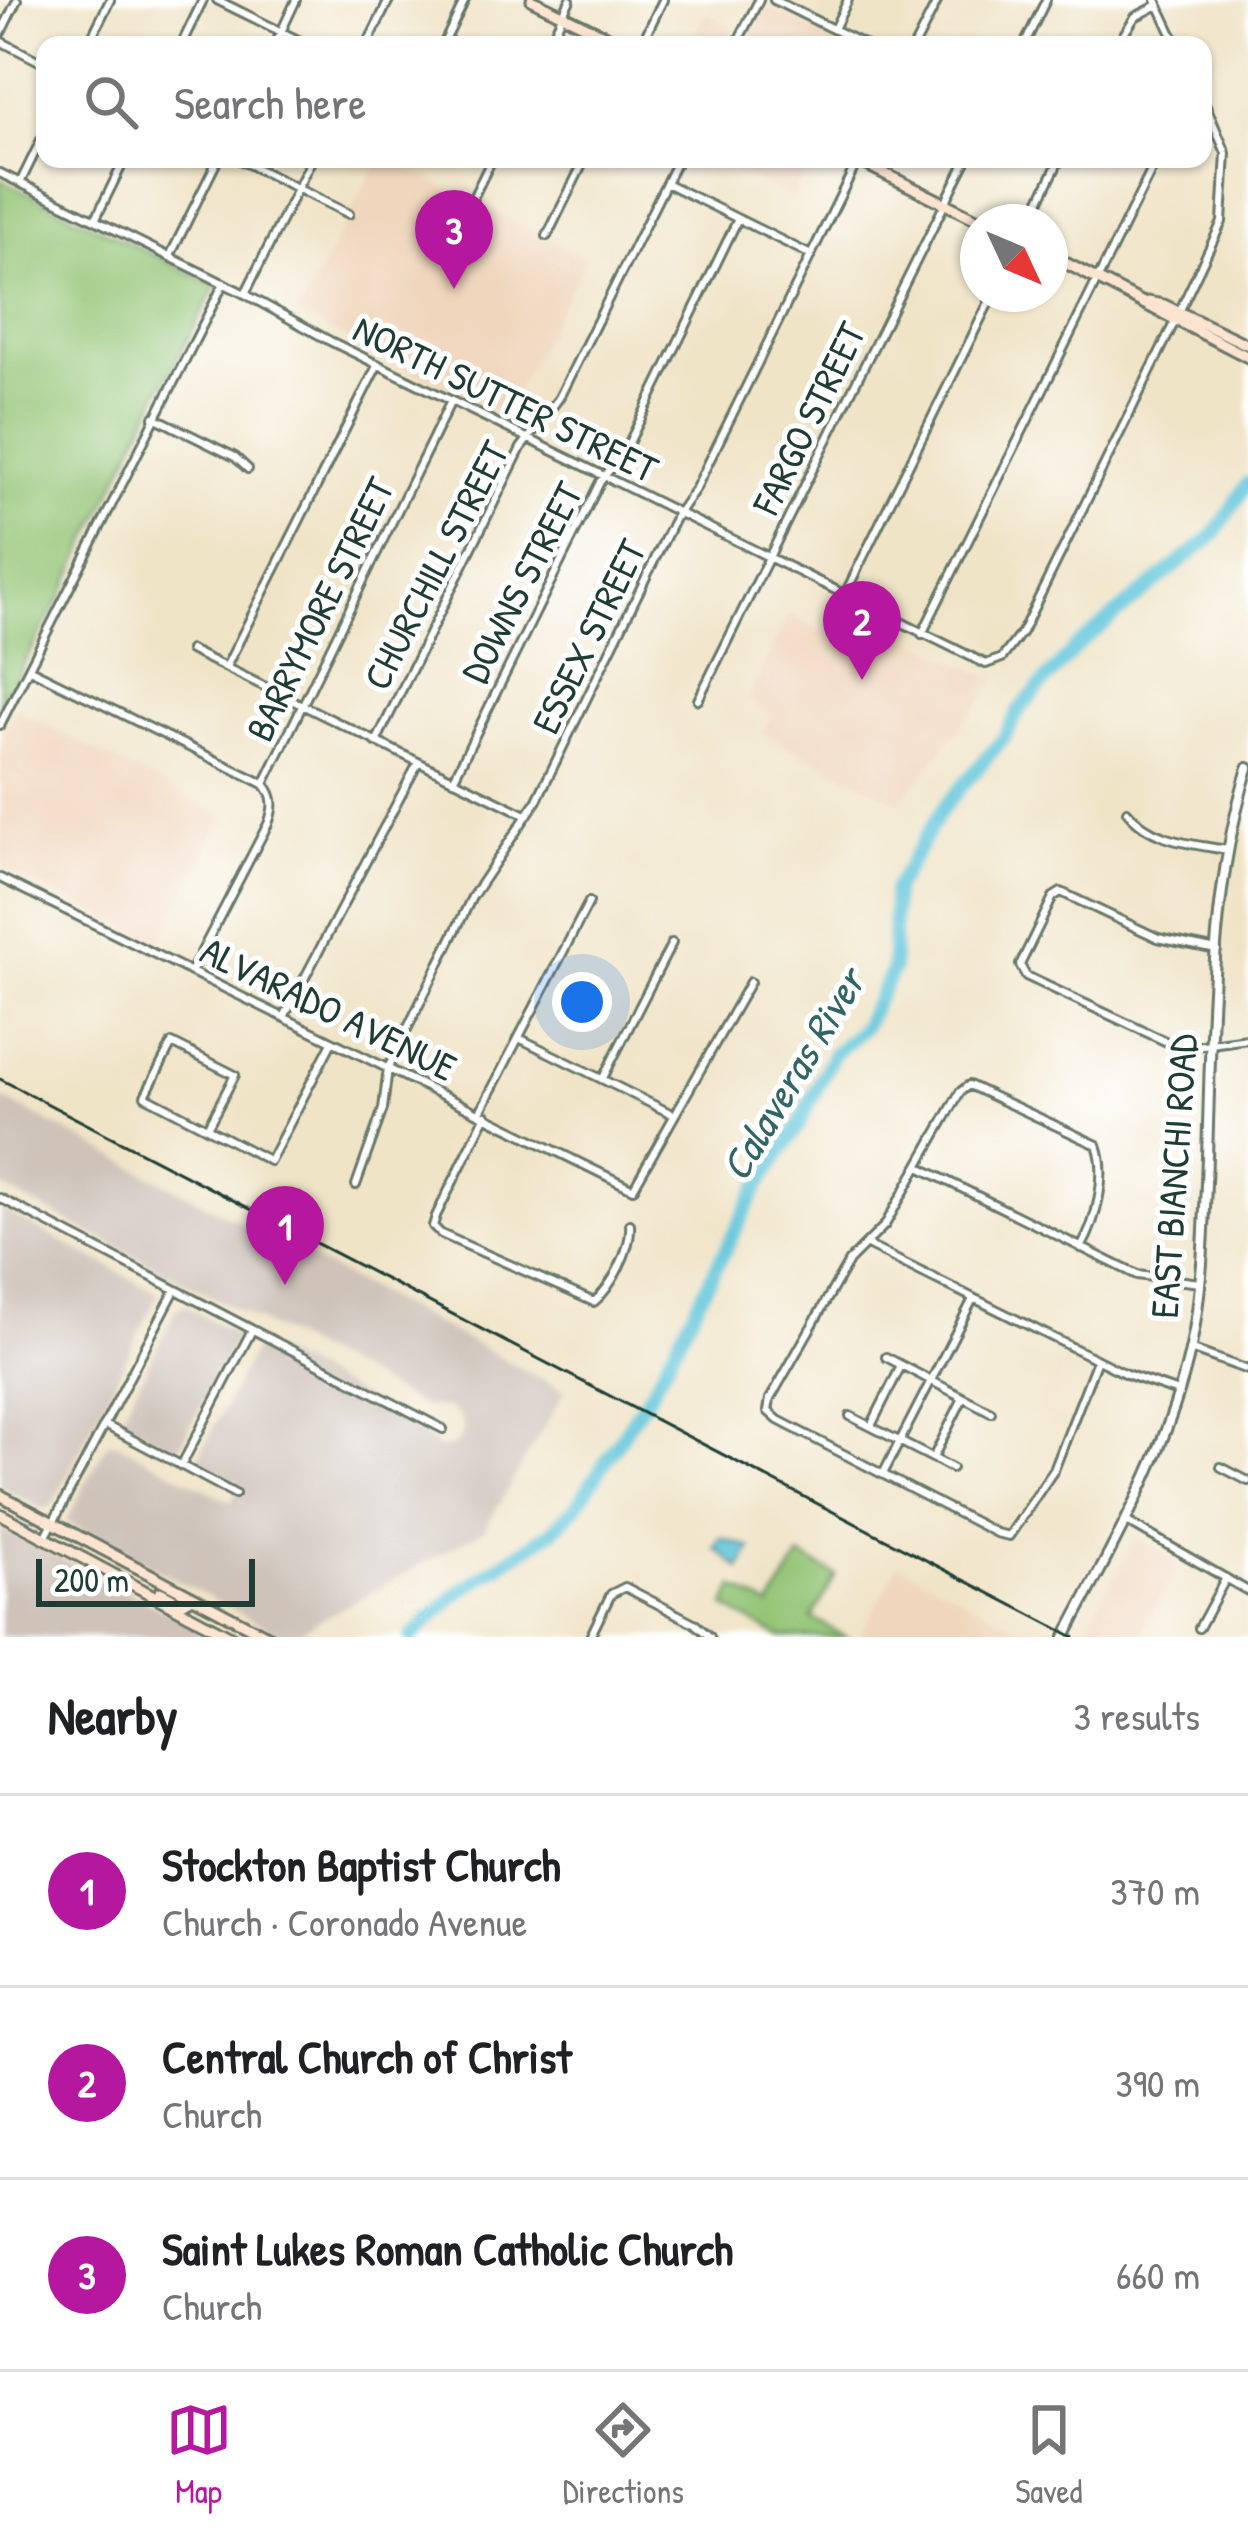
<!DOCTYPE html>
<meta charset="utf-8">
<style>
:root{--surface:#fff;--page:#f6f6f6;--text:#202124;--muted:#757577;--line:#e0e0e0;--accent:#b5179e}
body{margin:0;font-family:"Patrick Hand",sans-serif;background:var(--page);color:var(--text)}
.compass{position:absolute;left:960px;top:204px;width:108px;height:108px;border-radius:50%;background:var(--surface);box-shadow:0 3px 9px #0004;rotate:134deg}
.scale{position:absolute;left:36px;bottom:30px;width:219px;box-sizing:border-box;padding-left:12px;border:6px solid #1f3d34;border-top:0;font-size:33px;line-height:42px;white-space:nowrap;color:#1f3d34;-webkit-text-stroke:9px #fff;paint-order:stroke}
.you{position:absolute;left:582px;top:1002px;width:42px;height:42px;margin:-30px;border:9px solid #fff;border-radius:50%;background:#1a73e8;box-shadow:0 0 0 18px #1a73e833}
.badge{display:grid;place-items:center;width:78px;height:78px;border-radius:50%;background:var(--accent);color:#fff;font-size:39px;font-weight:700}
.pin{position:absolute;translate:-50% -99px;filter:drop-shadow(0 3px 6px #0008)}
.pin::after{content:'';position:absolute;top:63px;width:42px;height:36px;background:inherit;clip-path:polygon(0 0,100% 0,50% 100%)}
.list{margin:0;padding:0;list-style:none}
h2{display:flex;justify-content:space-between;align-items:center;height:156px;margin:0;padding:0 48px;font-size:51px}
h2 small{font-size:39px;font-weight:400;color:var(--muted)}
.list li{display:grid;grid-template-columns:78px 1fr auto;gap:36px;align-items:center;box-sizing:border-box;height:192px;padding:0 48px;border-top:3px solid var(--line)}
.list b{display:block;font-size:45px;white-space:nowrap}
.list p{margin:0;font-size:39px;white-space:nowrap;color:var(--muted)}
.list em{font-size:39px;font-style:normal;color:var(--muted)}
.icon{flex:none;width:66px;height:66px;fill:none;stroke:currentColor;stroke-width:2;stroke-linecap:round;stroke-linejoin:round}
.map{position:relative;flex:none;width:1248px;height:1637px;overflow:hidden}
.search{position:absolute;background:var(--surface);box-shadow:0 3px 9px #0004;left:36px;right:36px;top:36px;height:132px;display:flex;align-items:center;gap:30px;box-sizing:border-box;padding:0 42px;border-radius:24px;color:var(--muted);font-size:45px}
.sheet{height:732px;background:var(--surface)}
nav{display:flex;justify-content:space-around;align-items:center;box-sizing:border-box;height:168px;border-top:3px solid var(--line);background:var(--surface);font-size:33px;color:var(--muted)}
nav a{display:grid;justify-items:center;gap:6px}
nav .on{color:var(--accent)}
.map>svg:first-child{display:block}
.built{fill:#f0d6bc}
.industrial{fill:#cec2b9}
.green{fill:#93c474;stroke:#598054;stroke-width:3}
.water{fill:#5ec5da;stroke:#3e8187;stroke-width:3}
.lines{fill:none;stroke-linecap:round;stroke-linejoin:round}
.river{stroke:#5ec5da;stroke-width:14}
.minor-casing{stroke:#687767;stroke-width:12}
.tertiary-casing{stroke:#687767;stroke-width:14}
.secondary-casing{stroke:#687767;stroke-width:15}
.minor{stroke:#fff;stroke-width:6}
.tertiary{stroke:#fff;stroke-width:8}
.secondary{stroke:#fde4d1;stroke-width:9}
.rail{stroke:#1f3d34;stroke-width:3}
.labels{text-anchor:middle;dominant-baseline:central;stroke-width:10;stroke-linejoin:round;paint-order:stroke}
.street-label{font-size:39px;fill:#1f3d34;stroke:#fff}
.water-label{font-size:42px;font-style:italic;fill:#326666;stroke:#fff}
</style>
<div class="map">
<svg width="1248" height="1637" viewBox="0 0 1248 1637">
<rect width="100%" height="100%" fill="#fff"/>
<filter id="ink" filterUnits="userSpaceOnUse"><feTurbulence type="fractalNoise" baseFrequency=".00833" numOctaves="2"/><feDisplacementMap in="SourceGraphic" scale="24" xChannelSelector="R" yChannelSelector="G"/><feConvolveMatrix kernelMatrix="1 2 1 2 8 2 1 2 1" color-interpolation-filters="sRGB"/></filter>
<filter id="wash" filterUnits="userSpaceOnUse"><feTurbulence type="fractalNoise" baseFrequency=".004" numOctaves="4" result="noise"/><feDisplacementMap in="SourceGraphic" scale="48" xChannelSelector="R" yChannelSelector="G"/><feGaussianBlur stdDeviation="2.7" result="paint"/><feColorMatrix in="noise" values="0 0 0 0 0 0 0 0 0 0 0 0 0 0 0 0 0 1.4 0 .05"/><feComposite in="paint" operator="in"/></filter>
<g filter="url(#wash)">
<rect width="100%" height="100%" fill="#f0e4c7"/>
<path class="built" d="M770 8 842 45H745L762 10Z
M705 13 735 28 726 45H689Z
M379 159H391L586 259 502 417 298 314Z
M713 159H813L793 199Z
M789 615 866 651 882 624 996 681 901 802 762 734 771 715 748 698Z
M17 710 224 817 159 943 0 867V740Z
M1136 1538 1180 1562 1140 1637H1109L1086 1625Z
M898 1564 1038 1637H860Z"/>
<path class="industrial" d="M0 1097 565 1391 484 1530 302 1630 298 1637H285L66 1522 106 1445 114 1442 231 1502 240 1484 201 1464 198 1458 255 1347 262 1345 416 1425 437 1448 451 1447 459 1441 463 1428 459 1415 448 1408 424 1407 0 1186Z
M0 1209 159 1293 52 1506 43 1509 0 1486Z
M186 1306 237 1336 179 1448 172 1449 120 1419 178 1307Z
M0 1528 201 1629 197 1637H0Z"/>
<path class="green" d="M0 179 217 286 157 397 65 590 0 706Z
M800 1556 836 1575 812 1618 846 1637H780L725 1607 734 1587 770 1607Z"/>
<path class="water" d="M721 1538 751 1548 740 1569 715 1548Z"/>
<g class="lines">
<path class="river" d="M411 1637 459 1592 551 1532 576 1507 653 1388 758 1187 799 1125 833 1055 863 1028 893 969 894 890 943 808 1003 739 1020 709 1076 647 1214 535 1248 483"/>
</g>
</g>
<g filter="url(#ink)">
<g class="lines">
<g class="minor-casing">
<path id="minor" d="M217 0 308 45
M774 0 865 45
M1156 0 1177 45
M834 29 848 0
M0 35 17 0
M0 41 45 64
M88 45 110 0
M181 45 203 0
M275 45 296 0
M367 45 389 0
M443 45 465 0
M548 45 570 0
M641 45 663 0
M736 45 759 0
M915 45 938 0
M1024 45 1046 0
M1117 45 1135 17 1158 5
M238 159 349 214
M0 173 245 294 330 341 986 664 1002 658 1022 632 1175 321
M20 183 45 132
M666 183 811 255
M471 202 492 159
M95 220 125 159
M1029 222 1060 159
M547 236 585 159
M170 256 218 159
M245 294 312 159
M1179 312 1222 222 1226 153 1203 99
M154 417 235 457 248 469
M845 594 993 294
M922 634 1157 159
M190 650 526 815
M226 667 378 364
M30 669 264 784
M698 700 967 159
M0 725 224 283
M376 742 521 448 559 398 678 159
M453 780 600 482 626 449 738 219
M264 784 451 401
M1127 811C1151 842 1192 844 1227 850
M0 878 633 1189 750 982
M1217 950 1158 938 1061 892 1053 897 1020 965 1026 976 1167 1042 1195 1046 1248 1039
M192 970 268 824C274 808 275 797 264 784
M284 1017 418 763
M519 1038 674 1115
M603 1078 672 943
M480 1112 589 902
M486 1115 436 1216 433 1226 441 1234 594 1302C612 1287 632 1248 630 1224
M207 1128 235 1075 172 1043 145 1096 270 1161 332 1042
M919 1167 1137 1275 1200 1283
M356 1185 383 1109 388 1068 472 897 536 802 675 518 696 488 857 162
M0 1198 443 1429
M867 1245 1126 1374 1178 1392
M1081 1248C1096 1222 1108 1174 1097 1145L969 1085 960 1092 885 1225 849 1261 770 1399 768 1411 778 1420 996 1533 1009 1536 1054 1470 1097 1360
M1190 1349 1248 1370
M886 1357 991 1412
M850 1416 952 1468
M105 1425 235 1494
M871 1426 901 1366
M933 1458 963 1398
M181 1466 252 1330
M1221 1467 1248 1481
M883 1474 973 1299
M1126 1521 1248 1591
M45 1538 174 1292
M1199 1628 1226 1578
M590 1637 611 1594 625 1587 694 1623 710 1637"/>
</g>
<g class="tertiary-casing">
<path id="tertiary" d="M1065 1637C1114 1543 1169 1450 1191 1346 1202 1293 1204 1237 1206 1183 1212 1045 1207 901 1248 768"/>
</g>
<g class="secondary-casing">
<path id="secondary" d="M532 0 624 45
M855 159 982 222
M1050 255 1248 357
M1148 302 1164 305 1248 345
M0 1495 269 1637
M0 1514 231 1637
M160 1592 181 1603 193 1597"/>
</g>
<use href="#minor" class="minor"/>
<use href="#tertiary" class="tertiary"/>
<use href="#secondary" class="secondary"/>
<path class="rail" d="M0 1079 1074 1637"/>
</g>
</g>
<g class="labels">
<g class="street-label">
<text transform="translate(506 398) rotate(26)">NORTH SUTTER STREET</text>
<text transform="translate(808 418) rotate(-64)">FARGO STREET</text>
<text transform="translate(435 565) rotate(-63)">CHURCHILL STREET</text>
<text transform="translate(521 582) rotate(-63)">DOWNS STREET</text>
<text transform="translate(319 609) rotate(-64)">BARRYMORE STREET</text>
<text transform="translate(588 636) rotate(-64)">ESSEX STREET</text>
<text transform="translate(329 1008) rotate(26)">ALVARADO AVENUE</text>
<text transform="translate(1173 1176) rotate(-86)">EAST BIANCHI ROAD</text>
</g>
<g class="water-label">
<text transform="translate(792 1074) rotate(-59)">Calaveras River</text>
</g>
</g>
</svg>
<svg class="compass" viewBox="-18 -18 36 36"><path d="M0-13l5 13h-10z" fill="#e53935"/><path d="M0 13l5-13h-10z" fill="#757577"/></svg>
<div class="scale">200 m</div>
<div class="you"></div>
<div class="pin badge" style="left:285px;top:1285px">1</div>
<div class="pin badge" style="left:862px;top:680px">2</div>
<div class="pin badge" style="left:454px;top:289px">3</div>
<div class="search"><svg class="icon" aria-label="search" viewBox="0 0 24 24"><circle cx="10" cy="10" r="6"/><path d="M15 15l6 6"/></svg>Search here</div>
</div>
<section class="sheet">
<h2>Nearby<small>3 results</small></h2>
<ul class="list">
<li><span class="badge">1</span><div><b>Stockton Baptist Church</b><p>Church · Coronado Avenue</p></div><em>370 m</em></li>
<li><span class="badge">2</span><div><b>Central Church of Christ</b><p>Church</p></div><em>390 m</em></li>
<li><span class="badge">3</span><div><b>Saint Lukes Roman Catholic Church</b><p>Church</p></div><em>660 m</em></li>
</ul>
</section>
<nav>
<a class="on"><svg class="icon" aria-label="map" viewBox="0 0 24 24"><path d="M3 6l6-2 6 2 6-2v14l-6 2-6-2-6 2zM9 4v14M15 6v14"/></svg>Map</a>
<a><svg class="icon" aria-label="directions" viewBox="0 0 24 24"><path d="M12 3l9 9-9 9-9-9zM9 14v-3h6M13 9l2 2-2 2"/></svg>Directions</a>
<a><svg class="icon" aria-label="saved" viewBox="0 0 24 24"><path d="M7 4h10v16l-5-4-5 4z"/></svg>Saved</a>
</nav>
